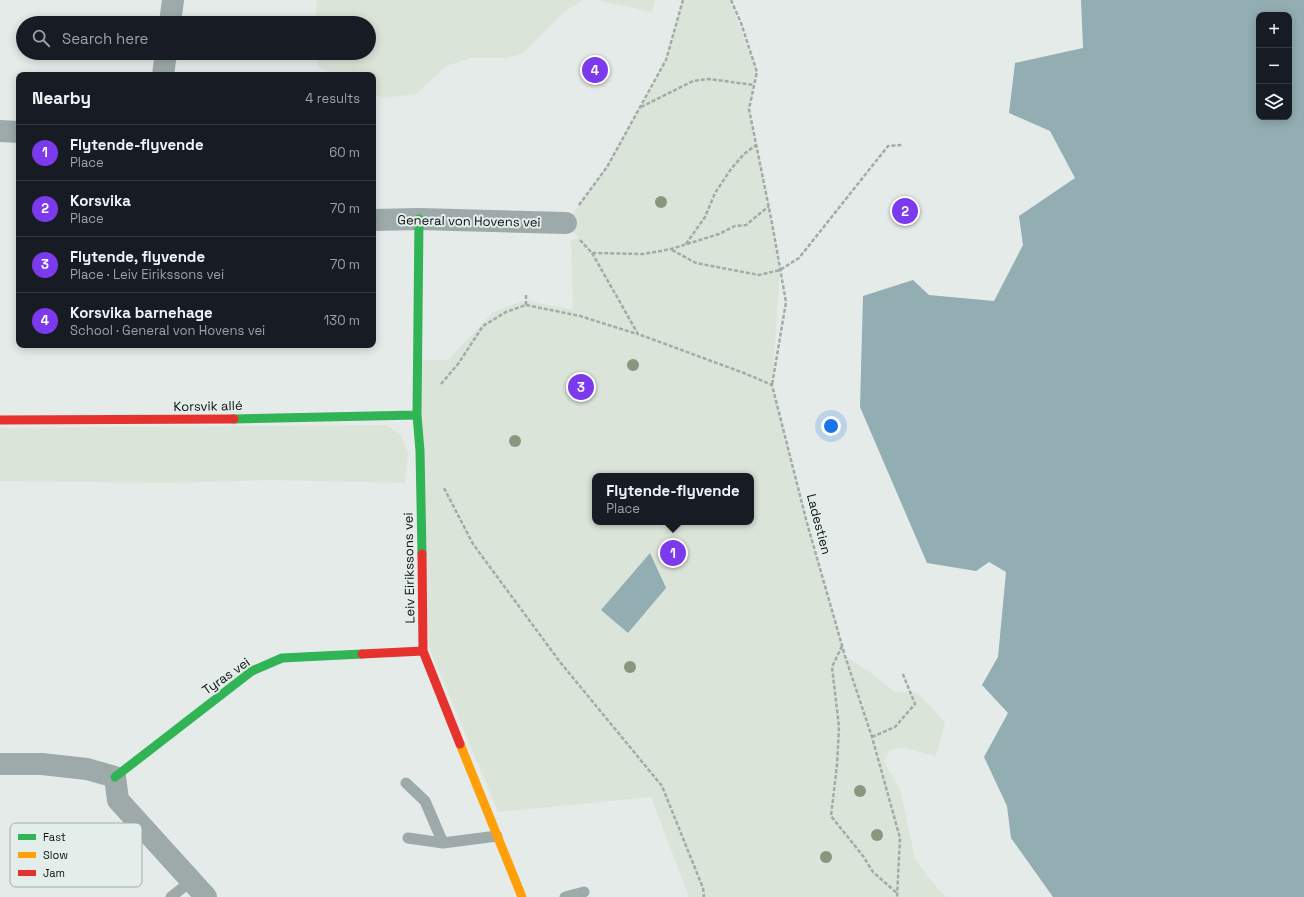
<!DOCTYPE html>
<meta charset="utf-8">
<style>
:root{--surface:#171b24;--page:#20242c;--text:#f1f3f6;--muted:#9ea1a6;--line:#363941;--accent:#7c3aed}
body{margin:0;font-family:"Space Grotesk",sans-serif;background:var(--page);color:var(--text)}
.controls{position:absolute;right:12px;top:12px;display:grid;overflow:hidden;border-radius:8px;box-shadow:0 2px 10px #0003}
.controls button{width:36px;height:36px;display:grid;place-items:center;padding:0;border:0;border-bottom:1px solid var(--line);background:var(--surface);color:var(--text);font:20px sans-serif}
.you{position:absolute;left:831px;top:426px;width:14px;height:14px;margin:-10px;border:3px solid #fff;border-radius:50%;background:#1a73e8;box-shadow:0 0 0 6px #1a73e833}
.badge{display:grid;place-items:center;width:26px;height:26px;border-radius:50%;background:var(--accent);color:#fff;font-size:13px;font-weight:700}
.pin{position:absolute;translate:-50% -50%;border:2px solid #fff;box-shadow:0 1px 4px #0006}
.popup{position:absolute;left:592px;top:473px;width:162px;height:52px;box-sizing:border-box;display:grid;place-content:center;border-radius:8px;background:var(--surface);filter:drop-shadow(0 1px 3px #0005);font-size:13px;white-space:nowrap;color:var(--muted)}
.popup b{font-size:15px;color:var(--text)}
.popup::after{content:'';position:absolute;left:50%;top:100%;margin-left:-8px;border:8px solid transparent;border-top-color:var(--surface)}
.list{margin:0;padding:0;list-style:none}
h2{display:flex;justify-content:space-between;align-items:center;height:52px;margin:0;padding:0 16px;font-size:17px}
h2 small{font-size:13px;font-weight:400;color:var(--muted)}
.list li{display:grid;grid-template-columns:26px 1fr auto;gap:12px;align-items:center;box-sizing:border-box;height:56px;padding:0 16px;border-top:1px solid var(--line)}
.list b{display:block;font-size:15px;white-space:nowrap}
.list p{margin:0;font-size:13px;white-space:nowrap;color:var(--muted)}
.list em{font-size:13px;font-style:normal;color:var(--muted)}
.icon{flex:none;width:22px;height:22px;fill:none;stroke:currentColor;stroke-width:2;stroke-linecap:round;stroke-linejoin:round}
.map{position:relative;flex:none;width:1304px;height:897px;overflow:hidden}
.search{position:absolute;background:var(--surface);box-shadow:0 2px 10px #0003;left:16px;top:16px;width:360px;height:44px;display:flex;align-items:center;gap:10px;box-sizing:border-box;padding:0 14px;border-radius:22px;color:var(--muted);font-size:15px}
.panel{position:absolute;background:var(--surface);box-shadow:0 2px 10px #0003;left:16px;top:72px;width:360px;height:276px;border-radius:8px}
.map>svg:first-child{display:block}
.green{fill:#dbe4d8;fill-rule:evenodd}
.water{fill:#92aeb3;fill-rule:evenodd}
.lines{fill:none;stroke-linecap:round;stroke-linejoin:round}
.path{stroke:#a1abaa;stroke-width:2.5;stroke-dasharray:4 2;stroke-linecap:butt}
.lane{stroke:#9daaa9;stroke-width:11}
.street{stroke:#9daaa9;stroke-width:22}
.fast{stroke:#30b455;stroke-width:9}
.slow{stroke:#ff9f0a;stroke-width:9}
.jam{stroke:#e5322d;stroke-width:9}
.tree{fill:#88987f}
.labels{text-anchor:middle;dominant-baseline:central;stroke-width:4;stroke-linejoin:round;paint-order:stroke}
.street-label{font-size:13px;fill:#0e1110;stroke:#e3ede9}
.key{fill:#e3ede9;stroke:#a3aba8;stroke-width:1}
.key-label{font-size:11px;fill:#0e1110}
</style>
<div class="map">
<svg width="1304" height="897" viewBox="0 0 1304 897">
<rect width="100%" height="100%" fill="#e5ebe8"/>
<path class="green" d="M317 0H583L564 12 523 53 507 58H471L446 66 416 94 383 98 373 93V75H336L319 68 314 53H369V23H315Z
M596 0H655L652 12Z
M683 0H729L757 72 749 109 771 223H772L780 270 772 385 807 523 845 656 871 673 895 692 918 693 945 723 936 756 904 748 890 750 884 762 900 789 915 858 927 876 946 897H689L651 797 498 812 429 647 418 360H448L493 312 525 300 573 310 571 240 579 238 566 223 607 167 666 60ZM595 476H751V522H595Z
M387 425 401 435 408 453 405 483 269 480 168 483 0 481V428Z"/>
<path class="water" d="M1081 0H1304V897H1053L1011 838 1007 806 984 757 1008 713 982 685 998 657 1006 572 989 562 976 571 927 563 860 407 863 296 913 280 929 295 994 301 1023 245 1019 216 1075 178 1050 131 1009 113 1015 63 1083 48ZM1259 15H1289V117H1259Z
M650 553 666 588 628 633 601 610Z"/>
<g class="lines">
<path class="path" d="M731 0 741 23 757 72 749 109 772 223 786 302 772 385
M641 107 693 81 709 79 754 85
M579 205 607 167 666 60 683 0
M580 240 592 253 644 254 671 249 719 234 735 226 746 225 769 206
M686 244 705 217 715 193 731 169 744 154 756 145
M672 250 696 263 759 275 780 270 799 258 888 146 903 145
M592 253 638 334 744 373 772 385 807 523 845 656 872 737 900 838 897 897
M526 295V305
M441 384 458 364 483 326 506 312 526 305 580 316 637 334
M444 488 473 544 560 662 662 786 703 888 704 897
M842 646 832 667 839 727 837 765 831 816 863 856 873 872 898 894
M872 737 895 727 915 704 902 672"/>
<path class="lane" d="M406 783 425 801 443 843
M408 838 443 843 497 836
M171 897 191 881
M565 897 584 892"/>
<path class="street" d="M170 23 173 0
M163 75 166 53
M0 131 19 132
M373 220 419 219 566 223
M0 764H42L87 769 115 777 118 800 206 897"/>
<path class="fast" d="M419 219 417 415 420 451 422 554
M234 419 417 415
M115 777 252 671 282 658 362 654"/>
<path class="slow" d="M460 744 522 897"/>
<path class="jam" d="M0 420 234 419
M422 554 423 651 460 744
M362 654 423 651"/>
</g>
<g class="tree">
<circle cx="661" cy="202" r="6"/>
<circle cx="633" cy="365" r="6"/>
<circle cx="515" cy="441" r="6"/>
<circle cx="630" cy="667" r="6"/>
<circle cx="860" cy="791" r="6"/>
<circle cx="877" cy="835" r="6"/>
<circle cx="826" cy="857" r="6"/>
</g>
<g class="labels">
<g class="street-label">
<text transform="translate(469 221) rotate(1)">General von Hovens vei</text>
<text transform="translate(208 406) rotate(-1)">Korsvik allé</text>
<text transform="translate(819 524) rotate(75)">Ladestien</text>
<text transform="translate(409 568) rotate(-91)">Leiv Eirikssons vei</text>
<text transform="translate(226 676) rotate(-35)">Tyras vei</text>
</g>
</g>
<rect x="10" y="823" width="132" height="64" rx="6" class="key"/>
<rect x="18" y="834" width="18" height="6" fill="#30b455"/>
<rect x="18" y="852" width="18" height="6" fill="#ff9f0a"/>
<rect x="18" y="870" width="18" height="6" fill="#e5322d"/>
<g class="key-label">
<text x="43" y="841">Fast</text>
<text x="43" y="859">Slow</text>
<text x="43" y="877">Jam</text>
</g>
</svg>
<div class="controls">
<button>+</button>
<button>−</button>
<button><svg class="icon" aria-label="layers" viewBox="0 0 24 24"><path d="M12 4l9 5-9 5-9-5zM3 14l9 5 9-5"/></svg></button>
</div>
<div class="you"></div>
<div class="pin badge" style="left:673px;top:553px">1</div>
<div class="popup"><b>Flytende-flyvende</b>Place</div>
<div class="pin badge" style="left:905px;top:211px">2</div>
<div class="pin badge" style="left:581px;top:387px">3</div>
<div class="pin badge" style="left:595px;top:70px">4</div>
<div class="search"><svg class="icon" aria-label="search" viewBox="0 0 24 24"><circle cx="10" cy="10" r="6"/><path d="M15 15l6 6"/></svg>Search here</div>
<section class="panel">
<h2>Nearby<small>4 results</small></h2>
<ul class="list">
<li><span class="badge">1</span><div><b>Flytende-flyvende</b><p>Place</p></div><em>60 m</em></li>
<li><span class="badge">2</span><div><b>Korsvika</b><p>Place</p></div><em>70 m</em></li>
<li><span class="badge">3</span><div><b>Flytende, flyvende</b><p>Place · Leiv Eirikssons vei</p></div><em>70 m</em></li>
<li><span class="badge">4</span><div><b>Korsvika barnehage</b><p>School · General von Hovens vei</p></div><em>130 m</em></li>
</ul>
</section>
</div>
